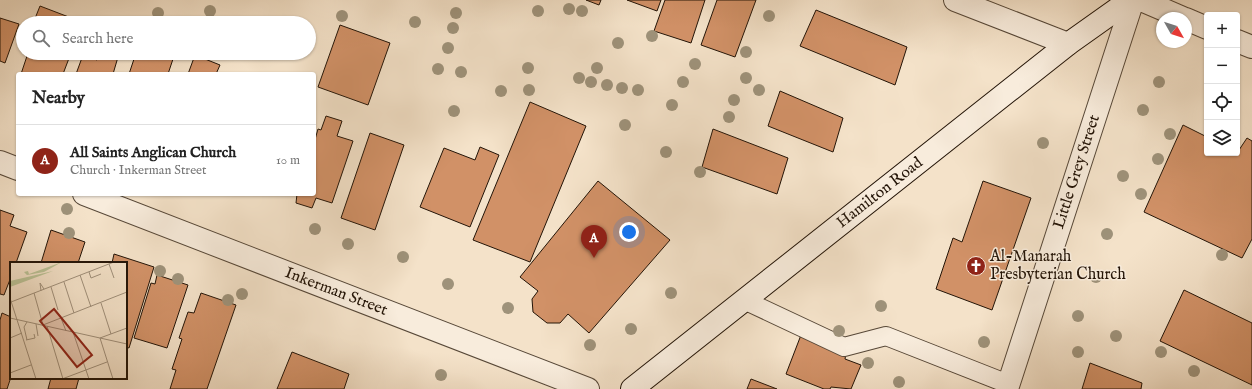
<!DOCTYPE html>
<meta charset="utf-8">
<style>
:root{--surface:#fff;--page:#f6f6f6;--text:#222;--muted:#767676;--line:#e0e0e0;--accent:#8f2418}
body{margin:0;font-family:"IM FELL English",serif;background:var(--page);color:var(--text)}
.controls{position:absolute;right:12px;top:12px;display:grid;overflow:hidden;border-radius:4px;box-shadow:0 1px 3px #0004}
.controls button{width:36px;height:36px;display:grid;place-items:center;padding:0;border:0;border-bottom:1px solid var(--line);background:var(--surface);color:var(--text);font:20px sans-serif}
.compass{position:absolute;left:1156px;top:12px;width:36px;height:36px;border-radius:50%;background:var(--surface);box-shadow:0 1px 3px #0004;rotate:129deg}
.you{position:absolute;left:629px;top:232px;width:14px;height:14px;margin:-10px;border:3px solid #fff;border-radius:50%;background:#1a73e8;box-shadow:0 0 0 6px #1a73e833}
.badge{display:grid;place-items:center;width:26px;height:26px;border-radius:50%;background:var(--accent);color:#fff;font-size:13px;font-weight:700}
.pin{position:absolute;translate:-50% -33px;filter:drop-shadow(0 1px 2px #0008)}
.pin::after{content:'';position:absolute;top:21px;width:14px;height:12px;background:inherit;clip-path:polygon(0 0,100% 0,50% 100%)}
.list{margin:0;padding:0;list-style:none}
h2{display:flex;justify-content:space-between;align-items:center;height:52px;margin:0;padding:0 16px;font-size:17px}
h2 small{font-size:13px;font-weight:400;color:var(--muted)}
.list li{display:grid;grid-template-columns:26px 1fr auto;gap:12px;align-items:center;box-sizing:border-box;height:72px;padding:0 16px;border-top:1px solid var(--line)}
.list b{display:block;font-size:15px;white-space:nowrap}
.list p{margin:0;font-size:13px;white-space:nowrap;color:var(--muted)}
.list em{font-size:13px;font-style:normal;color:var(--muted)}
.icon{flex:none;width:22px;height:22px;fill:none;stroke:currentColor;stroke-width:2;stroke-linecap:round;stroke-linejoin:round}
.map{position:relative;flex:none;width:1252px;height:389px;overflow:hidden}
.search{position:absolute;background:var(--surface);box-shadow:0 1px 3px #0004;left:16px;top:16px;width:300px;height:44px;display:flex;align-items:center;gap:10px;box-sizing:border-box;padding:0 14px;border-radius:22px;color:var(--muted);font-size:15px}
.panel{position:absolute;background:var(--surface);box-shadow:0 1px 3px #0004;left:16px;top:72px;width:300px;height:124px;border-radius:4px}
.map>svg:first-child{display:block}
.building{fill:#d19167;stroke:#231407}
.lines{fill:none;stroke-linecap:round;stroke-linejoin:round}
.service-casing{stroke:#574838;stroke-width:20}
.minor-casing{stroke:#574838;stroke-width:24}
.secondary-casing{stroke:#231407;stroke-width:24}
.service{stroke:#f8ecdc;stroke-width:18}
.minor{stroke:#f8ecdc;stroke-width:22}
.secondary{stroke:#f8ecdc;stroke-width:22}
.tree{fill:#9e927a}
.labels{text-anchor:middle;dominant-baseline:central;stroke-width:3;stroke-linejoin:round;paint-order:stroke}
.street-label{font-size:16px;fill:#231407;stroke:#f8ecdc}
.poi-label{font-size:16px;fill:#231407;stroke:#f8ecdc;text-anchor:start}
.inset-road{fill:none;stroke:#a0907b;stroke-width:1}
.view{fill:#8f2418;fill-opacity:0.15;stroke:#8f2418;stroke-width:2}
.inset-edge{fill:none;stroke:#231407;stroke-width:2}
</style>
<div class="map">
<svg width="1252" height="389" viewBox="0 0 1252 389">
<rect width="100%" height="100%" fill="#f4e2c9"/>
<filter id="stains"><feTurbulence type="fractalNoise" baseFrequency=".005" numOctaves="4"/><feColorMatrix values="0 0 0 0 .2 0 0 0 0 .09 0 0 0 0 .02 0 0 0 .5 -.17"/></filter>
<radialGradient id="worn" r=".72"><stop offset=".6" stop-color="#630" stop-opacity="0"/><stop offset="1" stop-color="#630" stop-opacity=".3"/></radialGradient>
<path class="building" d="M586 0H601L599 5Z
M627 0H661L657 11Z
M665 0H705L691 43 654 31Z
M717 0H756L735 57 701 45Z
M40 6 74 19 73 23H39L34 21Z
M816 10 907 47 895 85 800 46Z
M0 18 19 24 5 63 0 61Z
M340 25 390 43 368 105 318 87Z
M28 53H71L63 74H21Z
M100 53 118 57 113 74H76L83 55 97 60Z
M136 53H175L168 74H129Z
M195 55 220 65 216 74H188Z
M780 91 843 118 833 152 768 126Z
M530 102 586 126 530 262 473 240Z
M326 116 342 121 337 136 353 141 332 203 316 198 312 208 296 203 297 194H314V143L318 129 321 130Z
M1183 125 1207 137V153H1237L1247 138 1252 141V239L1242 258 1144 212Z
M713 129 788 158 777 194 702 167Z
M370 133 404 145 375 230 341 218Z
M480 147 499 155 470 227 420 207 444 148 475 160Z
M598 181 670 240 589 333 568 314 560 323H547L533 312 532 299 538 291 520 277Z
M983 181 1031 198 992 310 936 289 953 238 962 242Z
M0 210 14 215 10 226 27 232 16 263H11V277L4 295 0 294Z
M51 230 85 242 78 263H41Z
M114 254 154 267 129 348 126 347V263H112Z
M157 275 188 285 167 348 134 338 151 283 155 284Z
M1184 290 1252 323V385L1160 341Z
M201 293 236 305 207 389H170L176 370 172 369 182 339 179 338 188 312 194 313Z
M2 313 11 317V377L7 389H0V320Z
M801 335 846 353 845 359 861 365 851 389 831 387 830 389H824L786 374Z
M292 352 349 374 344 389H277Z
M1090 363 1142 383 1141 389H1082Z
M51 378H79L76 389H48Z
M751 379 777 389H747Z"/>
<g class="lines">
<g class="service-casing">
<path id="service" d="M744 300 844 347 886 336 1008 384"/>
</g>
<g class="minor-casing">
<path id="minor" d="M955 0 1068 44
M1141 0 1183 18
M1186 19 1207 28
M1237 41 1252 47
M0 162 18 169
M84 194 588 389
M1007 389 1133 0"/>
</g>
<g class="secondary-casing">
<path id="secondary" d="M632 389 1068 44 1130 0"/>
</g>
<use href="#service" class="service"/>
<use href="#minor" class="minor"/>
<use href="#secondary" class="secondary"/>
</g>
<g class="tree">
<circle cx="569" cy="9" r="6"/>
<circle cx="210" cy="11" r="6"/>
<circle cx="538" cy="11" r="6"/>
<circle cx="582" cy="11" r="6"/>
<circle cx="158" cy="13" r="6"/>
<circle cx="456" cy="13" r="6"/>
<circle cx="342" cy="16" r="6"/>
<circle cx="769" cy="16" r="6"/>
<circle cx="415" cy="22" r="6"/>
<circle cx="453" cy="28" r="6"/>
<circle cx="652" cy="36" r="6"/>
<circle cx="618" cy="43" r="6"/>
<circle cx="448" cy="48" r="6"/>
<circle cx="746" cy="52" r="6"/>
<circle cx="695" cy="64" r="6"/>
<circle cx="528" cy="68" r="6"/>
<circle cx="597" cy="68" r="6"/>
<circle cx="438" cy="69" r="6"/>
<circle cx="461" cy="72" r="6"/>
<circle cx="579" cy="78" r="6"/>
<circle cx="746" cy="78" r="6"/>
<circle cx="591" cy="82" r="6"/>
<circle cx="683" cy="82" r="6"/>
<circle cx="1159" cy="82" r="6"/>
<circle cx="607" cy="85" r="6"/>
<circle cx="622" cy="88" r="6"/>
<circle cx="529" cy="90" r="6"/>
<circle cx="638" cy="90" r="6"/>
<circle cx="759" cy="90" r="6"/>
<circle cx="501" cy="91" r="6"/>
<circle cx="734" cy="100" r="6"/>
<circle cx="672" cy="105" r="6"/>
<circle cx="1143" cy="110" r="6"/>
<circle cx="454" cy="111" r="6"/>
<circle cx="729" cy="117" r="6"/>
<circle cx="625" cy="125" r="6"/>
<circle cx="1170" cy="134" r="6"/>
<circle cx="1043" cy="143" r="6"/>
<circle cx="666" cy="152" r="6"/>
<circle cx="1158" cy="159" r="6"/>
<circle cx="700" cy="172" r="6"/>
<circle cx="1123" cy="176" r="6"/>
<circle cx="1141" cy="194" r="6"/>
<circle cx="67" cy="209" r="6"/>
<circle cx="315" cy="229" r="6"/>
<circle cx="69" cy="233" r="6"/>
<circle cx="1107" cy="234" r="6"/>
<circle cx="348" cy="244" r="6"/>
<circle cx="1222" cy="255" r="6"/>
<circle cx="403" cy="257" r="6"/>
<circle cx="160" cy="271" r="6"/>
<circle cx="1096" cy="277" r="6"/>
<circle cx="178" cy="279" r="6"/>
<circle cx="448" cy="284" r="6"/>
<circle cx="671" cy="293" r="6"/>
<circle cx="242" cy="294" r="6"/>
<circle cx="228" cy="300" r="6"/>
<circle cx="881" cy="306" r="6"/>
<circle cx="508" cy="308" r="6"/>
<circle cx="1078" cy="316" r="6"/>
<circle cx="631" cy="329" r="6"/>
<circle cx="839" cy="331" r="6"/>
<circle cx="1116" cy="336" r="6"/>
<circle cx="984" cy="342" r="6"/>
<circle cx="590" cy="345" r="6"/>
<circle cx="1078" cy="352" r="6"/>
<circle cx="1161" cy="352" r="6"/>
<circle cx="868" cy="363" r="6"/>
<circle cx="1194" cy="371" r="6"/>
<circle cx="441" cy="375" r="6"/>
<circle cx="899" cy="382" r="6"/>
</g>
<defs>
<g id="church-disc" transform="scale(1)"><circle r="9.5" fill="#8f2418" stroke="#f8ecdc"/><path d="M-1.2-6h2.4v3.5h3.3v2.4h-3.3V6h-2.4V-.1h-3.3v-2.4h3.3Z" fill="#fff"/></g>
</defs>
<g fill-rule="evenodd">
<use href="#church-disc" x="976" y="266"/>
</g>
<g class="labels">
<g class="street-label">
<text transform="translate(1077 172) rotate(-72)">Little Grey Street</text>
<text transform="translate(880 193) rotate(-38)">Hamilton Road</text>
<text transform="translate(336 292) rotate(21)">Inkerman Street</text>
</g>
<g class="poi-label">
<text x="990" y="257">Al-Manarah<tspan x="990" dy="18">Presbyterian Church</tspan></text>
</g>
</g>
<g transform="translate(10 262)">
<rect width="117" height="117" fill="#f4e2c9"/>
<path d="M52 0 34 10 17 13 14 10 18 9 19 12ZM43 9 0 25V19Z" fill="#bbc397"/>
<path class="inset-road" d="M99 2 104 16M79 10 81 16 91 12M70 13 81 45M54 20 64 51M41 25 48 48M31 29 30 21 34 27M24 31 33 63 117 30M0 36 26 117M1 40 104 0M91 41 101 72M0 56 117 82M51 56 56 69M17 60 14 65 17 78M26 62 28 74M37 64 53 117M63 70 79 117M0 76 12 71M16 78 25 76 24 72M0 111 21 103M52 117 97 100M103 117 90 76 117 66"/>
<path class="view" d="M44 47 82 93 67 105 30 59Z"/>
<rect width="117" height="117" class="inset-edge"/>
</g>
<rect width="100%" height="100%" filter="url(#stains)"/>
<rect width="100%" height="100%" fill="url(#worn)"/>
</svg>
<div class="controls">
<button>+</button>
<button>−</button>
<button><svg class="icon" aria-label="locate" viewBox="0 0 24 24"><circle cx="12" cy="12" r="6"/><path d="M12 2v4M12 18v4M2 12h4M18 12h4"/></svg></button>
<button><svg class="icon" aria-label="layers" viewBox="0 0 24 24"><path d="M12 4l9 5-9 5-9-5zM3 14l9 5 9-5"/></svg></button>
</div>
<svg class="compass" viewBox="-18 -18 36 36"><path d="M0-13l5 13h-10z" fill="#e53935"/><path d="M0 13l5-13h-10z" fill="#767676"/></svg>
<div class="you"></div>
<div class="pin badge" style="left:594px;top:258px">A</div>
<div class="search"><svg class="icon" aria-label="search" viewBox="0 0 24 24"><circle cx="10" cy="10" r="6"/><path d="M15 15l6 6"/></svg>Search here</div>
<section class="panel">
<h2>Nearby<small></small></h2>
<ul class="list">
<li><span class="badge">A</span><div><b>All Saints Anglican Church</b><p>Church · Inkerman Street</p></div><em>10 m</em></li>
</ul>
</section>
</div>
